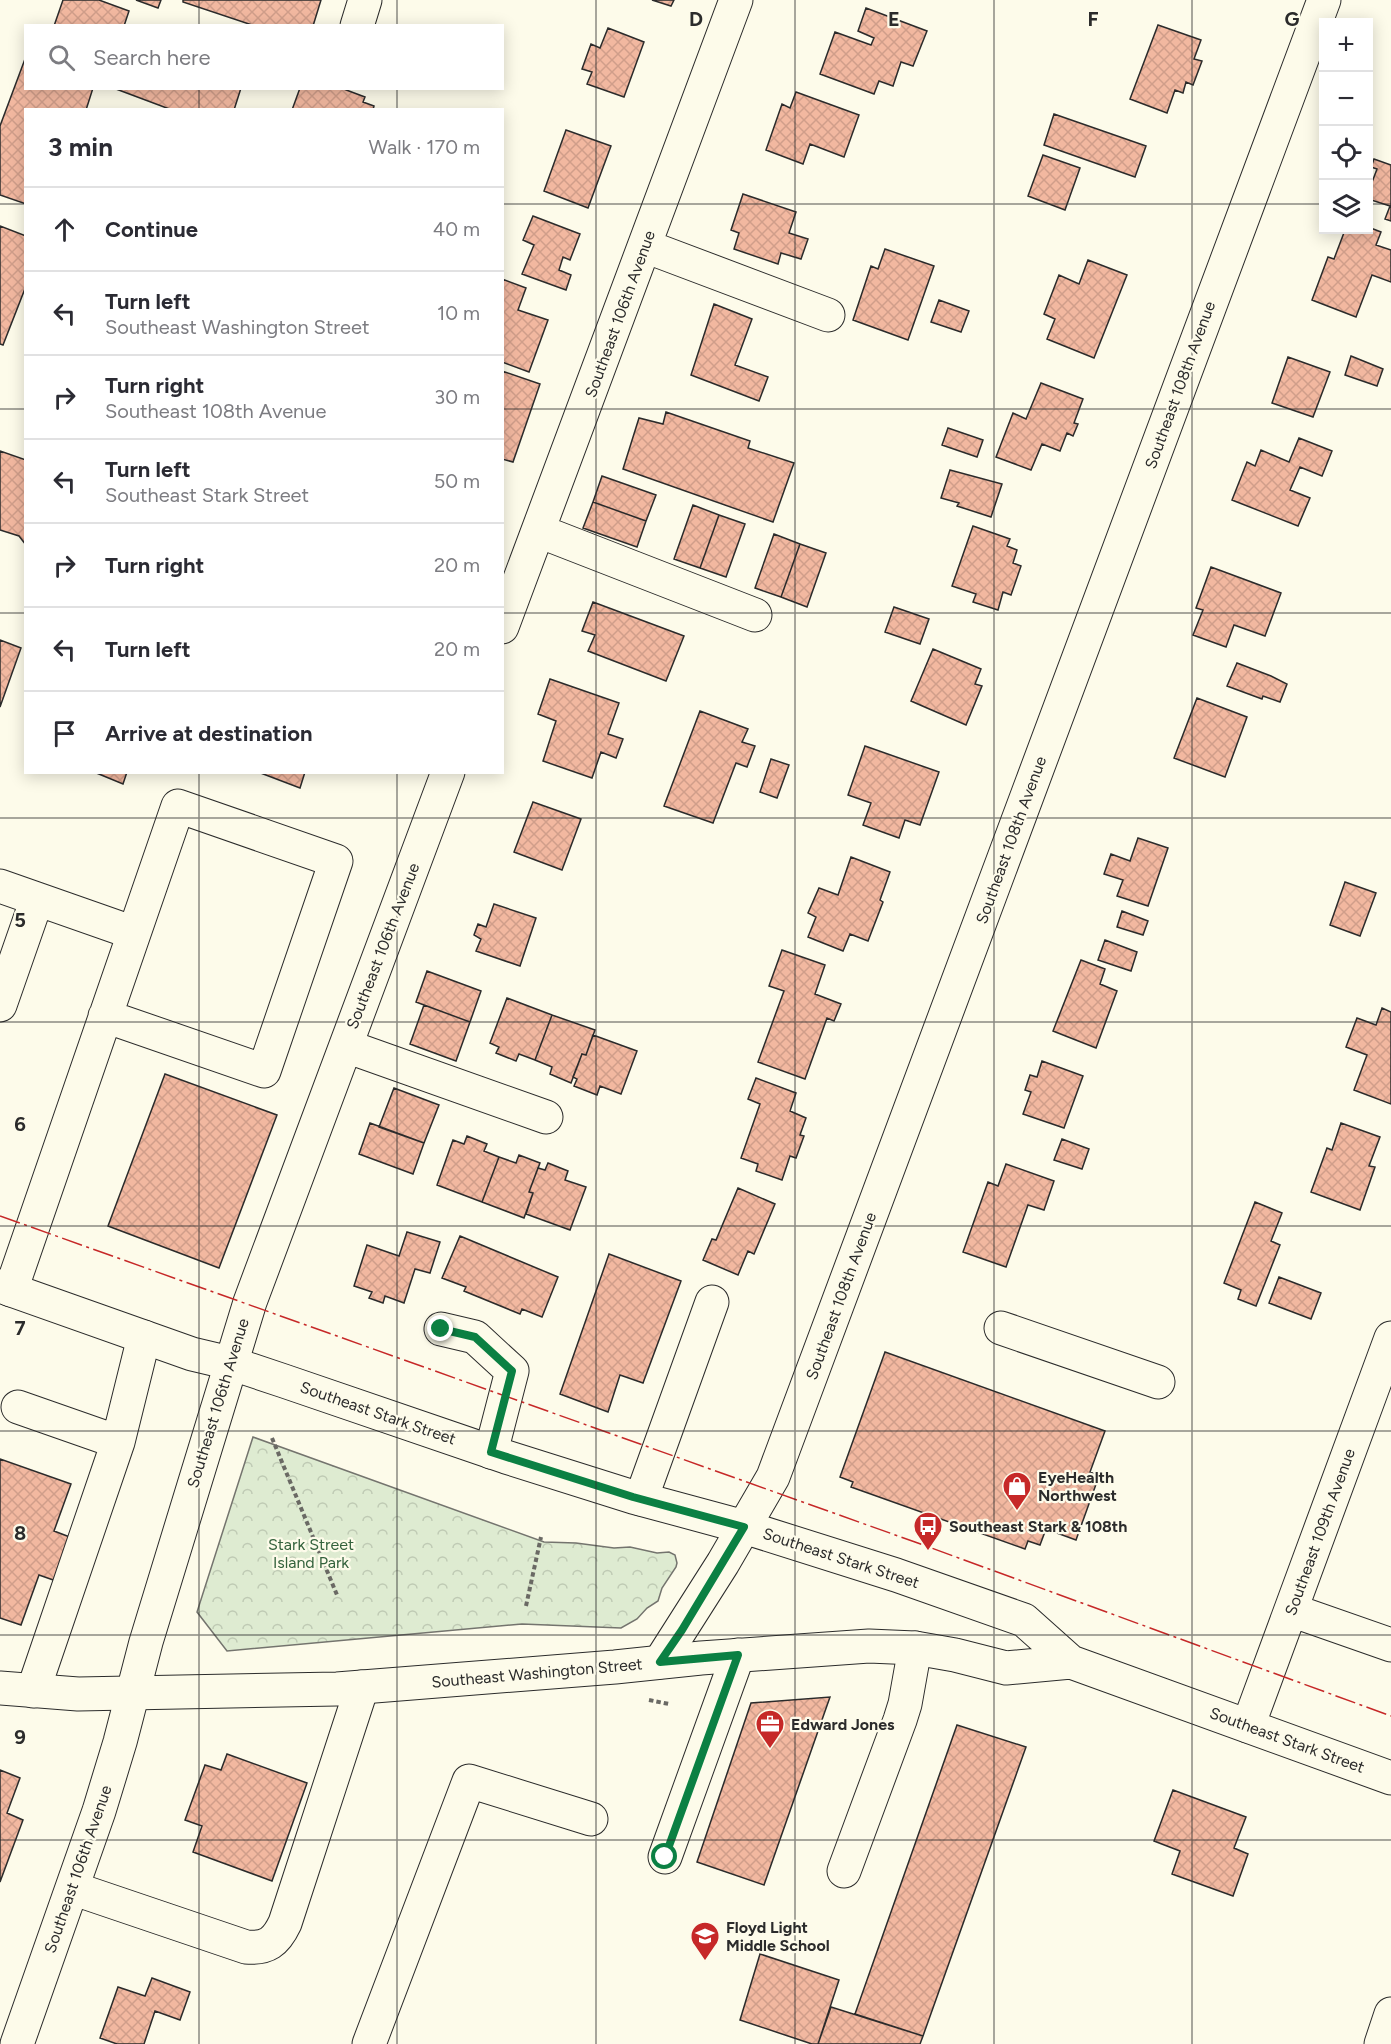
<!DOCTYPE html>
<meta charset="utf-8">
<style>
:root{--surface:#fff;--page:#f2f2f3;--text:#2b2b33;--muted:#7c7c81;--line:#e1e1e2}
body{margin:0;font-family:Figtree,sans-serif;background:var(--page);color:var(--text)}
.controls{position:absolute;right:18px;top:18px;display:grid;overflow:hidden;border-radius:0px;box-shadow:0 3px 15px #0003}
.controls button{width:54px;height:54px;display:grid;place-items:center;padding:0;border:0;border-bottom:2px solid var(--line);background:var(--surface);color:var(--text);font:30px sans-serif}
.stop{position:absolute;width:18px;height:18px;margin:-14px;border:4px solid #0b8043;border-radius:50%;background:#fff}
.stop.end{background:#0b8043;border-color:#fff;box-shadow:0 2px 6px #0008}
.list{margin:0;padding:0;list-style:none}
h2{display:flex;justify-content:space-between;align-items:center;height:78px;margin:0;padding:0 24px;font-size:26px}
h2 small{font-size:20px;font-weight:400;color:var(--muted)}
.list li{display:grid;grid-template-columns:39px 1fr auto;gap:18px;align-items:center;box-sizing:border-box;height:84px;padding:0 24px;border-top:2px solid var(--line)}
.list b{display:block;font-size:22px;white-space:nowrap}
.list p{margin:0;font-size:20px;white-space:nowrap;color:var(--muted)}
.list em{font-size:20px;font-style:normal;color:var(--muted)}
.icon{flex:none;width:33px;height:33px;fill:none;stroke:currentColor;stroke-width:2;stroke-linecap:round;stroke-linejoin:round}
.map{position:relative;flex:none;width:1391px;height:2044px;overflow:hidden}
.search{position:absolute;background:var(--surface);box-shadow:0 3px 15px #0003;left:24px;top:24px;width:480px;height:66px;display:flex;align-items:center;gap:15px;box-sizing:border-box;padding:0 21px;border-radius:0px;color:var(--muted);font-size:22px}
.panel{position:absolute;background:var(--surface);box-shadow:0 3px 15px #0003;left:24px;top:108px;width:480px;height:666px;border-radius:0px}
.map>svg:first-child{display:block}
.park{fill:url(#park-crowns);stroke:#74746e;stroke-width:1.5}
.building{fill:url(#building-cross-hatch);stroke:#2b2b2b;stroke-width:1.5}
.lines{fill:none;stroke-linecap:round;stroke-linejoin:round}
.minor-casing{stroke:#2b2b2b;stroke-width:35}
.major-casing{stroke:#2b2b2b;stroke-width:35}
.path{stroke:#6a6964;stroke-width:4;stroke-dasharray:4.5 3;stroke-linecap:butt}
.minor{stroke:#fdfbea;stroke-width:33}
.major{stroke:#fdfbea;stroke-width:33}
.power{stroke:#c62828;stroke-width:1.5;stroke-dasharray:21 4.5 3 4.5;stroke-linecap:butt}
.route{stroke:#0b8043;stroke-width:8}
.grid{fill:none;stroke:#2b2b2b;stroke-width:1.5;stroke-opacity:0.55}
.labels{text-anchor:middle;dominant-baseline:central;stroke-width:4.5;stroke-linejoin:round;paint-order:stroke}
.street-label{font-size:16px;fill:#2b2b2b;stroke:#fdfbea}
.poi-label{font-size:16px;font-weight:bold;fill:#2b2b2b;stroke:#fdfbea;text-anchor:start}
.park-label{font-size:16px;fill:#34623c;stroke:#fdfbea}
.grid-label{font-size:20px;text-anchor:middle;font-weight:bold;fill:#2b2b2b;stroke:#fdfbea;stroke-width:4.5;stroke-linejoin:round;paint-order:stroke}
</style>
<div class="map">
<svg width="1391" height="2044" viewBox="0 0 1391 2044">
<defs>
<pattern id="park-crowns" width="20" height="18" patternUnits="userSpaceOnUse" patternTransform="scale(1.5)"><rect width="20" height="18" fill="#deebd1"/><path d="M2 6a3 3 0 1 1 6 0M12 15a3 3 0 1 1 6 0" fill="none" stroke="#bfcab4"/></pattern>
<pattern id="building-cross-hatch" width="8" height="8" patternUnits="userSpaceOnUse" patternTransform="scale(1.5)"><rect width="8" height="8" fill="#f2b8a0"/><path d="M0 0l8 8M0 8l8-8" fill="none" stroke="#d09e8a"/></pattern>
</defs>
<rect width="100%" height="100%" fill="#fdfbea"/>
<path class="park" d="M253 1437 544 1542 576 1543 614 1548 630 1547 657 1553 669 1552 675 1555 677 1563 676 1567 662 1588 658 1601 647 1608 637 1619 621 1628 522 1624 227 1651 197 1612Z"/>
<path class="building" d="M63 0H99L129 11 124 26H54Z
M136 0H161L158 8Z
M183 0H321L313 26H255L183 2Z
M652 0H674L671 6Z
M866 8 927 31 913 66 901 62 893 86 879 81 874 94 820 74 835 32 871 45 874 38 858 31Z
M1158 25 1201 40 1194 59 1202 61 1193 85 1186 82 1183 93 1175 90 1167 113 1130 99Z
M608 28 644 42 624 97 587 84 592 72 582 69 591 44 600 48Z
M25 59 26 88H93L86 110H26V204L0 195V126Z
M241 88 234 110H172L116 89Z
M300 88H341L365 97 363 102 374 106 373 110H292Z
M796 92 859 115 844 157 810 144 803 164 766 150 782 104 790 108Z
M1054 114 1146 146 1135 177 1044 145Z
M566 130 611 146 588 208 544 191Z
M1043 155 1080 168 1065 210 1028 196Z
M1374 159 1391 165V221L1385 219 1390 206 1368 199V193L1377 169 1371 167Z
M743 194 796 212 789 233 808 239 801 259 781 253 778 264 734 249 739 233 731 230Z
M533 216 580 234 570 260 563 257 559 270 571 275 566 290 522 274 534 245 523 240Z
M0 226 26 236V286L3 345 0 344Z
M1368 227 1381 232 1376 245 1391 250V282L1372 275 1356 317 1312 300 1328 257 1334 259 1345 230H1368Z
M885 249 934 266 908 340 853 320 871 266 878 269Z
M1088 260 1127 275 1094 358 1047 339 1055 319 1044 314 1059 275 1079 284Z
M502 279 526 288 518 310 548 320 529 372 502 362Z
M939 300 969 311 961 332 931 322Z
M714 304 752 319 735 365 768 377 759 401 691 375Z
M1351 356 1383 369 1377 386 1345 375Z
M1288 357 1330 372 1313 417 1272 403Z
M502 371 540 384 513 462 502 459Z
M1041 383 1083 399 1074 423 1078 424 1073 436 1067 433 1060 451 1042 444 1031 470 996 457 1013 413 1026 419Z
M666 412 750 441 748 448 794 463 773 522 623 469 639 418 663 424Z
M948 428 983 440 977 457 942 445Z
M1299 438 1332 451 1322 476 1300 467 1290 490 1310 498 1298 526 1232 500 1247 462 1255 466 1261 450 1289 462Z
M0 451 26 460V545L19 536 0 530Z
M950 470 1002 484 991 517 957 506 959 503 941 498Z
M602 476 656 495 646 521 593 502Z
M593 502 646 521 637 547 583 528Z
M693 505 719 515 700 568 674 559Z
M719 515 745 524 726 577 700 568Z
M973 526 1010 539 1007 546 1017 550 1013 563 1021 566 1011 595 1003 592 998 610 973 602 976 594 952 586Z
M774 534 800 544 781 597 755 588Z
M800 544 826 553 807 607 781 597Z
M1211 567 1281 593 1265 636 1234 625 1226 647 1193 635 1203 610 1196 608Z
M593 602 684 636 666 681 588 651 595 635 582 631Z
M894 607 929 619 920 644 885 632Z
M0 640 21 648 0 707Z
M933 649 981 669 975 684 982 686 966 725 911 701Z
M1237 663 1271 676 1287 684 1280 702 1263 696 1262 699 1227 686Z
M550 679 619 703 608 734 623 739 616 758 601 752 592 778 543 761 556 721 538 714Z
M1197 698 1247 717 1225 777 1174 758Z
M700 711 748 729 742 742 755 746 747 767 736 763 713 823 664 806Z
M865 746 939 772 920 825 905 820 899 838 863 825 871 803 848 795Z
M771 759 789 765 777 798 760 792Z
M94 772H127L123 784Z
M258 772H305L300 788Z
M533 802 581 819 562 870 514 852Z
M1138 838 1168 848 1148 906 1117 896 1123 880 1104 874 1111 854 1130 861Z
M851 857 890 872 880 900 883 902 868 941 850 934 843 951 808 937 816 917 808 913 819 888 838 895Z
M1345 882 1376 893 1360 936 1330 925Z
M494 904 536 918 520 966 476 951 481 939 474 935 478 924 486 927Z
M1122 911 1148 921 1143 935 1117 927Z
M1105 940 1137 952 1131 971 1098 960Z
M782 950 825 965 815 994 841 1004 834 1021 827 1018 805 1079 758 1062 784 991 769 986Z
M1081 960 1105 969 1100 984 1117 991 1096 1048 1053 1031Z
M427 971 481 991 470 1022 416 1002Z
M507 998 552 1015 535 1060 519 1054 516 1061 496 1053 499 1047 490 1043Z
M424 1005 470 1022 456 1061 410 1044Z
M1382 1008 1391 1012V1104L1354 1090 1367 1055 1346 1047 1357 1018 1376 1025Z
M552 1015 595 1030 586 1055 582 1054 571 1083 550 1074 552 1067 535 1060Z
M593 1035 637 1051 621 1094 600 1086 597 1095 574 1086 577 1079 573 1077 582 1054 586 1055Z
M1042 1061 1083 1076 1064 1128 1023 1114 1031 1092 1025 1090 1030 1075 1037 1077Z
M165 1074 277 1115 219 1268 108 1226Z
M756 1078 796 1093 790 1111 806 1118 800 1135 804 1136 796 1158 790 1156 782 1180 756 1171 758 1164 741 1158 760 1104 748 1099Z
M394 1088 439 1105 424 1143 379 1127Z
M370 1123 424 1143 413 1174 359 1154Z
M1341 1123 1380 1137 1369 1166 1375 1167 1360 1210 1311 1192 1327 1148 1332 1150Z
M467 1136 487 1144 484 1151 499 1157 482 1202 437 1185 453 1140 464 1144Z
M1062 1139 1089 1149 1082 1169 1054 1160Z
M519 1155 540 1163 529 1192 533 1193 524 1218 482 1202 499 1157 516 1163Z
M548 1163 568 1171 565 1180 586 1187 570 1230 526 1214 533 1193 529 1192 538 1168 545 1170Z
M1006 1164 1054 1181 1044 1210 1028 1205 1006 1267 963 1252 988 1182 998 1186Z
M738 1188 775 1204 754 1254 748 1251 738 1275 703 1260 712 1239 716 1240Z
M1255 1202 1282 1213 1271 1241 1280 1245 1256 1306 1238 1299 1241 1290 1224 1283Z
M407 1232 440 1242 430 1273 415 1269 404 1303 385 1296 383 1303 369 1298 372 1292 354 1286 367 1245 399 1256Z
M460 1236 558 1277 542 1317 522 1309 520 1314 464 1291 466 1287 442 1278Z
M609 1254 681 1281 643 1383 620 1375 608 1412 560 1394Z
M1279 1277 1321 1293 1311 1319 1269 1303Z
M885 1352 1105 1431 1090 1472 1099 1476 1076 1540 1046 1529 1040 1545 1028 1541 1025 1549 851 1487 853 1482 840 1477Z
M0 1459 71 1484 54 1531 75 1539 59 1582 39 1575 21 1625 0 1618Z
M830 1697 764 1885 697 1862 751 1703Z
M957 1725 1026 1747 923 2036 855 2014Z
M227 1754 307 1783 272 1881 193 1852 202 1826 185 1820 205 1765 221 1770Z
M0 1770 20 1778 7 1813 23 1820 0 1882Z
M1173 1790 1246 1817 1234 1848 1248 1854 1233 1896 1172 1874 1180 1851 1154 1841Z
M760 1954 839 1980 818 2044H812L740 2020Z
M152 1978 190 1992 180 2020 155 2011 144 2044H117L100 2038 118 1987 145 1996Z
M831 2007 923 2036 920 2044H818Z"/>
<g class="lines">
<g class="minor-casing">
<path id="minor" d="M357 26 365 0
M645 246 828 315
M539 531 755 615
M502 627 736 0
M0 886 134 933
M0 1005 37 899
M346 1046 546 1117
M11 1290 178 806 336 861 264 1071 105 1016
M1001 1328 1158 1382
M441 1329 475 1337 512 1371 491 1452
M18 1407 118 1442
M641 1499 712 1302
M1291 1610 1391 1645
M660 1662 723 1563 773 1477 1324 0
M33 1691 118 1442 144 1337
M1248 1726 1391 1338
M665 1857 738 1655
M844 1871 900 1720 905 1704 915 1648
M72 1888 246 1947C267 1949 276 1942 285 1923L362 1687
M17 2044 99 1811 120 1742 146 1642 250 1302 448 772
M369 2044 469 1781 591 1819
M1381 2044 1391 2014"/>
</g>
<g class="major-casing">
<path id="major" d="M0 1286 192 1354 230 1363 284 1381 506 1457 633 1497 744 1527 896 1575 1024 1620 1071 1662 1391 1778
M0 1688 78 1694 337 1689 615 1667 701 1658 869 1646 915 1648 955 1655 1006 1668 1071 1662"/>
</g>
<path class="path" d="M272 1438 337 1595
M526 1606 541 1537
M649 1700 669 1704"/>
<use href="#minor" class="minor"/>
<use href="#major" class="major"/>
<path class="power" d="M0 1216 915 1542 1391 1716"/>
</g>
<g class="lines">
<path class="route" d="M441 1329 475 1337 512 1371 491 1452 633 1497 744 1527 682 1630 660 1662 738 1655 665 1857"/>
</g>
<path class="grid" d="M199 0V26M397 0V26M596 0V2044M795 0V2044M994 0V2044M1192 0V2044M199 88V110M397 88V110M0 204H26M502 204H1324M1368 204H1391M0 409H26M502 409H1391M0 613H26M502 613H1391M199 772V2044M397 772V2044M0 818H1391M0 1022H1391M0 1226H1391M0 1431H1391M0 1635H1391M0 1840H1391"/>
<defs>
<g id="shop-pin" transform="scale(1.5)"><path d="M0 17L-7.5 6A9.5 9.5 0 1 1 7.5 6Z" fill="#c62828" stroke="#fdfbea"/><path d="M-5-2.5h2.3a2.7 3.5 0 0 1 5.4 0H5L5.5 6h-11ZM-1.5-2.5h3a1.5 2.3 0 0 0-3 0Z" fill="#fff"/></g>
<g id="bus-pin" transform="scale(1.5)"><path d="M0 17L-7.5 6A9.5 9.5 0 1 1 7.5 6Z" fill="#c62828" stroke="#fdfbea"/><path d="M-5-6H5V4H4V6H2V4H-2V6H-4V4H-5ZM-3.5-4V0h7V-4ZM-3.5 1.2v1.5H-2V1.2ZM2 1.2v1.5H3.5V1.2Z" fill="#fff"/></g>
<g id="office-pin" transform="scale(1.5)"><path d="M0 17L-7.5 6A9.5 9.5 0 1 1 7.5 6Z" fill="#c62828" stroke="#fdfbea"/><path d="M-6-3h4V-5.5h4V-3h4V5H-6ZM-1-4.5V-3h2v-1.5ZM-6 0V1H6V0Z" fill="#fff"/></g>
<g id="school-pin" transform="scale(1.5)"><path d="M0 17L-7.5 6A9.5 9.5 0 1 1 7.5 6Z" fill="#c62828" stroke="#fdfbea"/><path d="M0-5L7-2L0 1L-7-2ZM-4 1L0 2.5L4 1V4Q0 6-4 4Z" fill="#fff"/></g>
</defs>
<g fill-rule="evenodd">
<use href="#shop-pin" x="1017" y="1486"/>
<use href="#bus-pin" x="928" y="1526"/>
<use href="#office-pin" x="770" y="1724"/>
<use href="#school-pin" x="705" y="1936"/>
</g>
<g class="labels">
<g class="street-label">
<text transform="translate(620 314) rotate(-70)">Southeast 106th Avenue</text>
<text transform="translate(1180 385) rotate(-70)">Southeast 108th Avenue</text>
<text transform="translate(1011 840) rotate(-70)">Southeast 108th Avenue</text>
<text transform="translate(383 946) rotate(-69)">Southeast 106th Avenue</text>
<text transform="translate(841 1296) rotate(-70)">Southeast 108th Avenue</text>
<text transform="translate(218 1403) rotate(-73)">Southeast 106th Avenue</text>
<text transform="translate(378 1413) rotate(19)">Southeast Stark Street</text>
<text transform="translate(1320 1532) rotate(-70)">Southeast 109th Avenue</text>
<text transform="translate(841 1558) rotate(18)">Southeast Stark Street</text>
<text transform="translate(537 1673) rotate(-5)">Southeast Washington Street</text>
<text transform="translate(1287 1740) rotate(20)">Southeast Stark Street</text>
<text transform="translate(78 1869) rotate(-71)">Southeast 106th Avenue</text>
</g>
<g class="poi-label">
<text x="1038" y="1477">EyeHealth<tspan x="1038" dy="18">Northwest</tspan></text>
<text x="949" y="1526">Southeast Stark &amp; 108th</text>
<text x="791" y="1724">Edward Jones</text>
<text x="726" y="1927">Floyd Light<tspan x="726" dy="18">Middle School</tspan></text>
</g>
<g class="park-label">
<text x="311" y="1544">Stark Street<tspan x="311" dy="18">Island Park</tspan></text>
</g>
</g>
<g class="grid-label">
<text x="696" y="26">D</text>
<text x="894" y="26">E</text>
<text x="1093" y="26">F</text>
<text x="1292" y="26">G</text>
<text x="20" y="927">5</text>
<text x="20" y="1131">6</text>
<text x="20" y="1335">7</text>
<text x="20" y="1540">8</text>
<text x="20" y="1744">9</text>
</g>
</svg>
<div class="controls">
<button>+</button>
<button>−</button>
<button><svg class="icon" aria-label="locate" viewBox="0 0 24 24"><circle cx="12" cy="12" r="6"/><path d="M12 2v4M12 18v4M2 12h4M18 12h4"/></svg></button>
<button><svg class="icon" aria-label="layers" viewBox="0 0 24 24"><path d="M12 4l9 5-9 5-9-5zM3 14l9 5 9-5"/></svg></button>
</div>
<div class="stop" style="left:665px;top:1857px"></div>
<div class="stop end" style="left:441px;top:1329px"></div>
<div class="search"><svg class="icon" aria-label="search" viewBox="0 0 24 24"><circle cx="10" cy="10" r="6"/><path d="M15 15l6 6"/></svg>Search here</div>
<section class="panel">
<h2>3 min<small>Walk · 170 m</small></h2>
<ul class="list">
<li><svg class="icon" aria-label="ahead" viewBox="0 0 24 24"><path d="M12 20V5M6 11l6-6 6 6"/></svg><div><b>Continue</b></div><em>40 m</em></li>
<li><svg class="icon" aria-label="left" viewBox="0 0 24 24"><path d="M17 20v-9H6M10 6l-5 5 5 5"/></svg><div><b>Turn left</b><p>Southeast Washington Street</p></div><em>10 m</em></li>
<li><svg class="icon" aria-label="right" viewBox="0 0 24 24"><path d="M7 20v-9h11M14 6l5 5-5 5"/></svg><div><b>Turn right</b><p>Southeast 108th Avenue</p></div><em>30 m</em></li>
<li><svg class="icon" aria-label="left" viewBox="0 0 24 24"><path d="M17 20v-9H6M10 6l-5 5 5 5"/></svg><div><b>Turn left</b><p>Southeast Stark Street</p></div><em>50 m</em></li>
<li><svg class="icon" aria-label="right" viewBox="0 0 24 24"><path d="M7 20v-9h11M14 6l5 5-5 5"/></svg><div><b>Turn right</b></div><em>20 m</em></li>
<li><svg class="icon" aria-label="left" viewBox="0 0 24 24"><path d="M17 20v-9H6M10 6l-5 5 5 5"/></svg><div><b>Turn left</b></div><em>20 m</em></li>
<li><svg class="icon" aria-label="arrive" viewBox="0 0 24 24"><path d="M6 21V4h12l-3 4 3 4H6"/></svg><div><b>Arrive at destination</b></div></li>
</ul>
</section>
</div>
